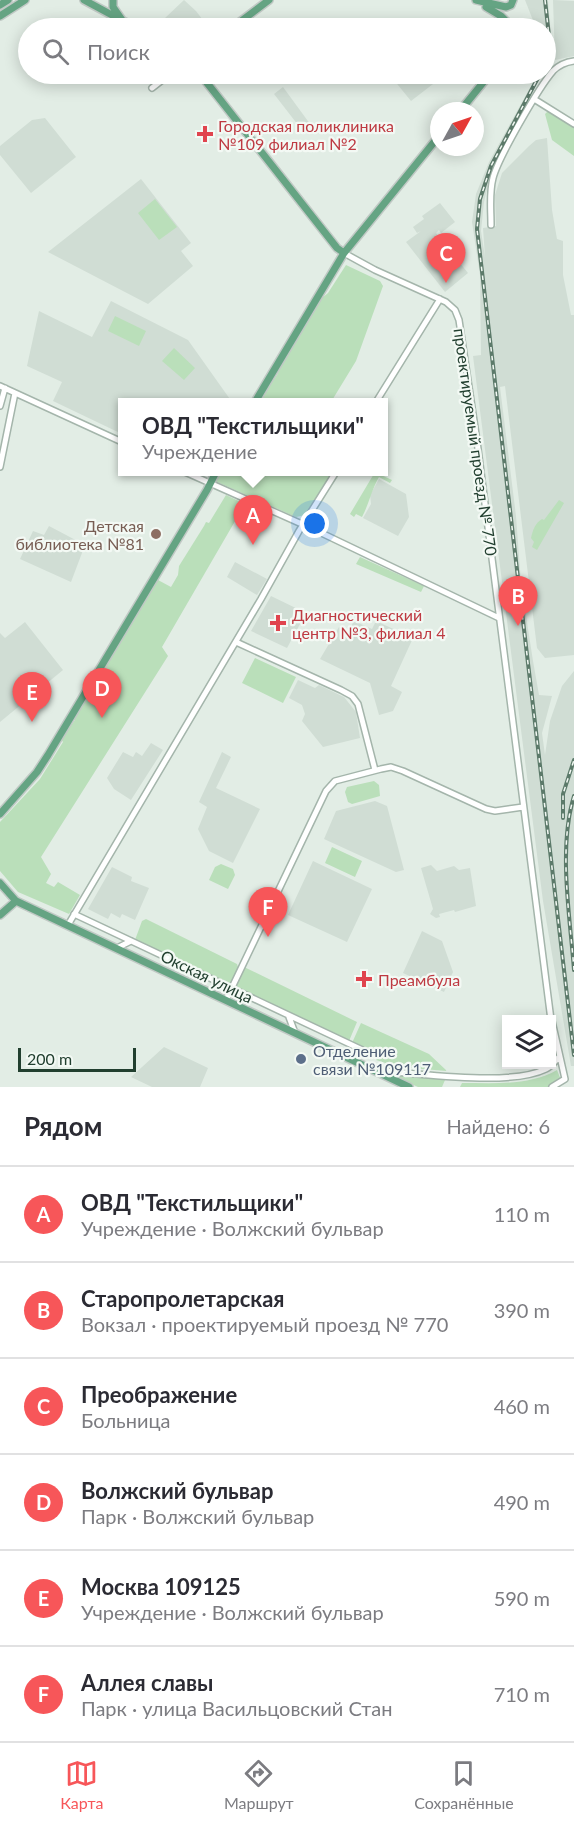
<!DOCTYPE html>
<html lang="ru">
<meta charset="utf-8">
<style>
:root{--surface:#fff;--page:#f2f2f3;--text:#2b2b33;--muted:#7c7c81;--line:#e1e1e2;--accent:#f75659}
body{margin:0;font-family:Lato,sans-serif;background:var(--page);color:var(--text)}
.controls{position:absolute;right:18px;bottom:18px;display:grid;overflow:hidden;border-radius:0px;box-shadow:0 3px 15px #0003}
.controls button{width:54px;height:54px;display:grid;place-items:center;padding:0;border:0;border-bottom:2px solid var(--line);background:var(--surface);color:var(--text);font:30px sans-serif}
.compass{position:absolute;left:430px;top:102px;width:54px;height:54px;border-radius:50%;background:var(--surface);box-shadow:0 3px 15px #0003;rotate:50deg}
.scale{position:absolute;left:18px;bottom:15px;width:118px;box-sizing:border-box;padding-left:6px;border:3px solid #213f2f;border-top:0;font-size:16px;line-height:21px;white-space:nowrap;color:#213f2f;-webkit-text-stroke:4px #f3f9f4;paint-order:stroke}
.you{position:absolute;left:315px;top:524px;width:21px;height:21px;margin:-15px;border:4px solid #fff;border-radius:50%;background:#1a73e8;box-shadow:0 0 0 9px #1a73e833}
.badge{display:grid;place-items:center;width:39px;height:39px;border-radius:50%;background:var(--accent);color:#fff;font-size:20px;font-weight:700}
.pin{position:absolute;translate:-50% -50px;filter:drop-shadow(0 2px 3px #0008)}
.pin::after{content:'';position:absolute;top:32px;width:21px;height:18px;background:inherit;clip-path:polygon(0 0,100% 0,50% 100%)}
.popup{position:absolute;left:118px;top:398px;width:270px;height:78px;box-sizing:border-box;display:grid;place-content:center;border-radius:0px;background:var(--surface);filter:drop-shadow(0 2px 4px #0005);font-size:20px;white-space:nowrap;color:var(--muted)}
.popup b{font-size:22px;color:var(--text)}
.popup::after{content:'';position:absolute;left:50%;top:100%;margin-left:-12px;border:12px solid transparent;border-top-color:var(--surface)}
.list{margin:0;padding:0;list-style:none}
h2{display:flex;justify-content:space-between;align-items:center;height:78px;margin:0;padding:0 24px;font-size:26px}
h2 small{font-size:20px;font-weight:400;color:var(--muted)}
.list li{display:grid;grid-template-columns:39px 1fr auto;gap:18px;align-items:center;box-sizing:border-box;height:96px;padding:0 24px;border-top:2px solid var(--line)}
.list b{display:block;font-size:22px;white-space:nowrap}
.list p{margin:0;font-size:20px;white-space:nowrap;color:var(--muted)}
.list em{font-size:20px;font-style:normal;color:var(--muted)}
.icon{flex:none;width:33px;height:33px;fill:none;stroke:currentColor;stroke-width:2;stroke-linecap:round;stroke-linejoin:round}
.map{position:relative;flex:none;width:574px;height:1087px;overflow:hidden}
.search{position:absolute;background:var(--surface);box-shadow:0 3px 15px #0003;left:18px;right:18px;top:18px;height:66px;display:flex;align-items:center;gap:15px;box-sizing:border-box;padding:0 21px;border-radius:33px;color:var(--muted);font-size:22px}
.sheet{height:654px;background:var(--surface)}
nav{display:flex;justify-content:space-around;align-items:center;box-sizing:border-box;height:84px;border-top:2px solid var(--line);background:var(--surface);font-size:16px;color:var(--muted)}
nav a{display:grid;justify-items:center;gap:3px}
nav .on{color:var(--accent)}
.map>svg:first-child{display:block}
.built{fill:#d0ddd4}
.green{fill:#badfba}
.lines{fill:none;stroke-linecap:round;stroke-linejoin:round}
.minor-casing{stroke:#a4b5ab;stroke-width:8}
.major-casing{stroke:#c1c9c5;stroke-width:10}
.minor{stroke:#fff;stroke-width:5}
.major{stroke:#65a483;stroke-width:7}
.rail-casing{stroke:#5c7a6a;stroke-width:4}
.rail{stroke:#f3f9f4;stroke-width:1.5;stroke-dasharray:4.5;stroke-linecap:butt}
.health-dot{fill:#e0444e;stroke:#f3f9f4;stroke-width:2}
.education-dot{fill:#8d6e63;stroke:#f3f9f4;stroke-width:2}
.service-dot{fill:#5c6f8a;stroke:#f3f9f4;stroke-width:2}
.labels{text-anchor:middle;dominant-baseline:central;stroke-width:4.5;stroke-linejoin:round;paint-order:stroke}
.health-label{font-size:16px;fill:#be3a42;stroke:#f3f9f4;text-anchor:start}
.street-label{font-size:16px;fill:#213f2f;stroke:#f3f9f4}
.education-label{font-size:16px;fill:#785e54;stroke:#f3f9f4;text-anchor:end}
.service-label{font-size:16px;fill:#4e5e75;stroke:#f3f9f4;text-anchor:start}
</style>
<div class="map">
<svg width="574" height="1087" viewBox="0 0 574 1087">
<rect width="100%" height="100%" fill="#e2ede5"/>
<path class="built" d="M184 0 196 11 209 28H176L165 18Z
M525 0H548L551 37 546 64V28H536Z
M553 0 574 1V56L555 60Z
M389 74H446L411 101Z
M535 74H542L492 169 484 202 481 231 485 257 483 228 496 226 495 195 502 173 529 146 536 140 547 138 552 210 557 239 563 241V275L571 315H574V655L545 658 537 648 505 386 500 387 516 516 521 583 533 661 539 695 552 696 542 733 545 755 550 721 562 686 574 671V1066H571L543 901 473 356 481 355 480 275 472 222 476 194 489 162 537 75Z
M283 87 313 128 305 134 274 94Z
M45 118 76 157 31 193 0 155V146L32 120Z
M141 179 191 243 181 251 193 266 148 304 48 252Z
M440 203 455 222 441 233 439 230 436 233 468 273 445 292 406 242 421 231 417 233 413 227 424 219 422 216Z
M111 301 188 340 232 402H122V434L53 401 62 382 27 366 39 311 92 337Z
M379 479 406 494 409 517 398 536 363 518 371 504 370 495Z
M49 526 85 545 71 582 20 559 33 531 44 535Z
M235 562 267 579 257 595 227 577Z
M271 596 306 613 287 648 251 631Z
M354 621 372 629 376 621 413 638 391 686 402 692 393 711 379 715 370 683 320 659 339 627 348 632Z
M25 622 63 670 0 722V633L5 638Z
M298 680 315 688 319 685 344 697 356 712 360 738 323 747 302 721 305 714 302 705 289 698Z
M151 743 163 750 131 800 114 789 107 778 123 752 133 757 136 752 142 756Z
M222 752 231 757 216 788 260 809 233 863 209 851 198 829 207 807 199 802Z
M375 801 387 806 404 870 396 872 324 839 336 811Z
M313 861 372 889 347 942 288 915Z
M431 865 437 871 454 866 459 870 470 868 476 906 455 912 454 910 439 914 440 917 436 918 430 914 433 909 421 868Z
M112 867 132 877 131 881 149 888 135 920 122 914 120 918 111 913 108 919 88 909Z
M422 931 442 941 453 972 444 992 403 973Z
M164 1047 208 1068 200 1087H152L131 1077Z"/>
<path class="green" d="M548 111 574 128V156L552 140 545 114Z
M155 199 177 227 159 240 138 213Z
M346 265 380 281 383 286 356 361 331 402H261L268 388 277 375 290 347 303 330 302 327 311 317 316 303 328 293Z
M115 316 146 331 139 346 108 331Z
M174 348 195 368 184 380 162 361Z
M221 472H332L306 515 296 517 215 481Z
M375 472 392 480 390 483 379 477C371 491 369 504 362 517L356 514 354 517 350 514Z
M226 495 245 504 162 647 168 656 41 857 51 874 46 883 54 887 58 882 80 895 69 914 18 892 0 871V822L40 779 63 742 61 739 75 720 74 718C83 701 92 686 101 669L106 668 108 658 158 580 171 587 178 575 179 566 204 526 206 522 209 523Z
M559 500 564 503 537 550 532 547 534 542 531 538C533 530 535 523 542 519L544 520Z
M360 557 424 586 421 592 356 564Z
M255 658 296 677 283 703 242 683Z
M374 781 379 785 380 796 352 804 348 802 345 792 347 787Z
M332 847 362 861 355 877 325 863Z
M221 864 233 869 235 875 228 889 209 880 215 867Z
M146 919 237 964 238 967 231 983 230 985 135 940 142 921Z
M244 967 357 1022 349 1041 236 988Z
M361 1023 429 1054 447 1071 398 1067 376 1060 380 1052 372 1049 370 1051 352 1043Z
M557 1070 561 1080 549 1087H460L462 1083C493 1083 529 1086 557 1070Z
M394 1074 444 1078 445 1080 442 1087H418L394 1076Z"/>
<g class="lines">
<g class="minor-casing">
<path id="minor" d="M152 88 170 74
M534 99 574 124
M491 225C491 209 489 193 493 178 498 158 539 87 553 71 559 65 566 62 574 61
M344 253 375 270 446 302 455 310 459 320 477 441 551 1020
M0 386 122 442
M376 402 440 299
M0 406 5 388
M0 467 15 393
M185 472 313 529 499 618
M236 642 341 690 352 696 358 704 375 770
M74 914 371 1054
M68 925 261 599 299 531 336 472
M117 948 131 941
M226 1000 326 791 335 781 381 769 391 767 403 771 486 809 495 811 523 807
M289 1017 295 1033
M552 1021 565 1079 552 1087
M380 1071C422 1073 509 1087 546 1069 552 1066 555 1061 559 1057"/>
</g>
<g class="major-casing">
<path id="major" d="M84 0 136 28
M113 0V7L122 20
M476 0 506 7 511 5 513 0
M0 5 8 0
M486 7 501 16 507 22
M0 16 25 0
M232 28 269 0
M200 74 337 248 344 253
M460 111 490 74
M255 402 344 253 439 136
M0 814 37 772 48 755 207 490 216 472
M0 883 16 901 409 1087
M0 915 16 901"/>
</g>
<use href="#minor" class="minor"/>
<use href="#major" class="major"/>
<g class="rail-casing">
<path id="rail" d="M545 0 549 36 546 56
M540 74 491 166 480 199 477 229 574 1055
M574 796C558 848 570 916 574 970
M563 818V794L574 760"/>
</g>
<use href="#rail" class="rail"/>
</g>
<g class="health-dot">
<path d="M202 125h6v6h6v6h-6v6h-6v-6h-6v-6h6z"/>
<path d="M275 614h6v6h6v6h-6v6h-6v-6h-6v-6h6z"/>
<path d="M361 970h6v6h6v6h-6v6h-6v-6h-6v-6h6z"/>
</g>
<circle class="education-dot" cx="156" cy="534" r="6"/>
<circle class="service-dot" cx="301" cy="1059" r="6"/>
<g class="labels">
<g class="health-label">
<text x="218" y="125">Городская поликлиника<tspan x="218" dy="18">№109 филиал №2</tspan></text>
<text x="292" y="614">Диагностический<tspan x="292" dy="18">центр №3, филиал 4</tspan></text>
<text x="378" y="979">Преамбула</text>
</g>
<g class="street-label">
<text transform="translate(476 442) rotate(82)">проектируемый проезд № 770</text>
<text transform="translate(207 976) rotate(26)">Окская улица</text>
</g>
<g class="education-label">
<text x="144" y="525">Детская<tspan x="144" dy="18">библиотека №81</tspan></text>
</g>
<g class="service-label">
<text x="313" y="1050">Отделение<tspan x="313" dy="18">связи №109117</tspan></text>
</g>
</g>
</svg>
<div class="controls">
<button><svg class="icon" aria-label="layers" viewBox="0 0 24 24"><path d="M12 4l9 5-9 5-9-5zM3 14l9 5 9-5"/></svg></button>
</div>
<svg class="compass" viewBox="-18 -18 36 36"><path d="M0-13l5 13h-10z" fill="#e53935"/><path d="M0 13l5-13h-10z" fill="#7c7c81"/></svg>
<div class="scale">200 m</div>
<div class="you"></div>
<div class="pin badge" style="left:253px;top:545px">A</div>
<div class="popup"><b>ОВД &quot;Текстильщики&quot;</b>Учреждение</div>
<div class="pin badge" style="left:518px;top:626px">B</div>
<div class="pin badge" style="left:446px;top:283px">C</div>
<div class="pin badge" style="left:102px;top:718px">D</div>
<div class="pin badge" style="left:32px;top:722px">E</div>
<div class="pin badge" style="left:268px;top:937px">F</div>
<div class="search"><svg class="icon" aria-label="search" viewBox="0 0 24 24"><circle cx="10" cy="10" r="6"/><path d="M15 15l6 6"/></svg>Поиск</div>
</div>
<section class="sheet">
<h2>Рядом<small>Найдено: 6</small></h2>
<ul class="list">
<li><span class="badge">A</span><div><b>ОВД &quot;Текстильщики&quot;</b><p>Учреждение · Волжский бульвар</p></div><em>110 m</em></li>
<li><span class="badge">B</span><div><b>Старопролетарская</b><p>Вокзал · проектируемый проезд № 770</p></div><em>390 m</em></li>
<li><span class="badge">C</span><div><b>Преображение</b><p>Больница</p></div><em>460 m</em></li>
<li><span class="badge">D</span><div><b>Волжский бульвар</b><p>Парк · Волжский бульвар</p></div><em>490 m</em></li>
<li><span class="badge">E</span><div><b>Москва 109125</b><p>Учреждение · Волжский бульвар</p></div><em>590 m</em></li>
<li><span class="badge">F</span><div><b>Аллея славы</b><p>Парк · улица Васильцовский Стан</p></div><em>710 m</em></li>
</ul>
</section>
<nav>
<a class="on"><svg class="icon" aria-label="map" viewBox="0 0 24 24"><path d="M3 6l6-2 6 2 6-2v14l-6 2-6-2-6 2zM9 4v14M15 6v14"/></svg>Карта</a>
<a><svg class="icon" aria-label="directions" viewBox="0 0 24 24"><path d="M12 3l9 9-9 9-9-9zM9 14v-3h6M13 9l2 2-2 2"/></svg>Маршрут</a>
<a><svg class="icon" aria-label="saved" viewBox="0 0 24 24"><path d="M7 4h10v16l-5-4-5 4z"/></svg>Сохранённые</a>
</nav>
